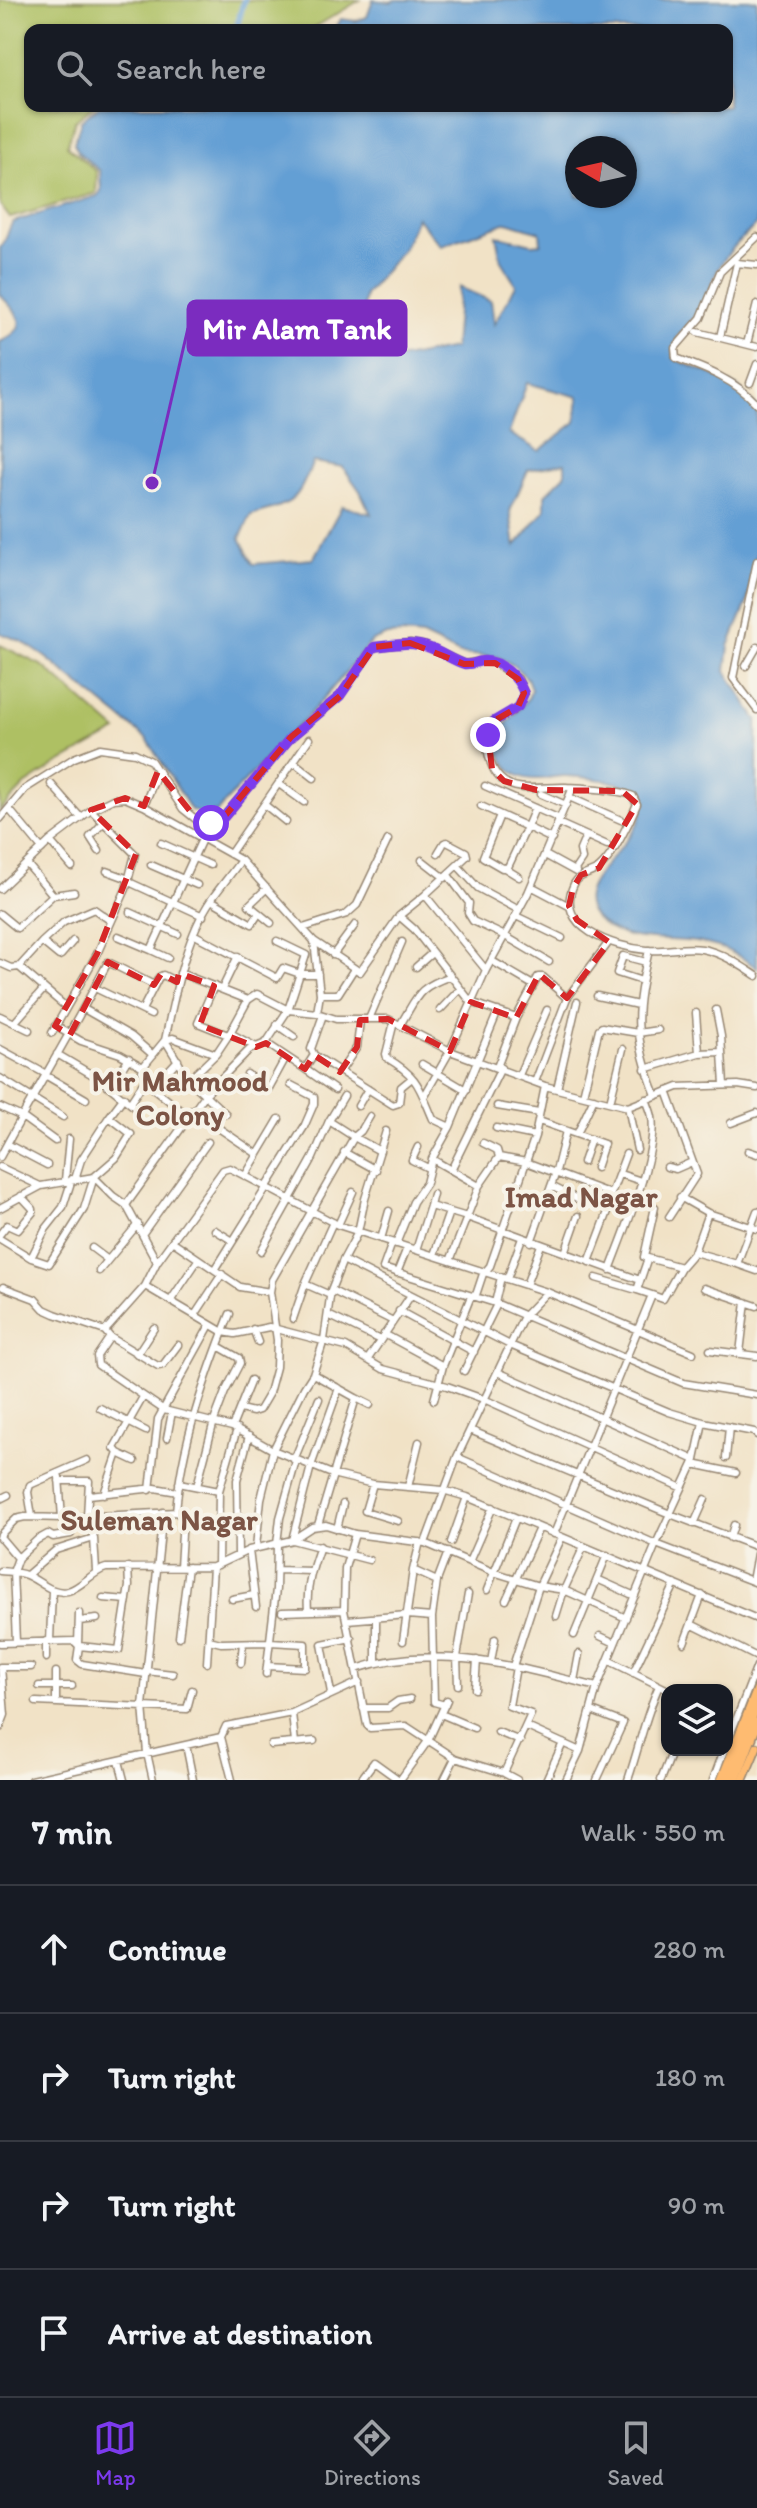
<!DOCTYPE html>
<meta charset="utf-8">
<style>
:root{--surface:#171b24;--page:#242831;--text:#f1f3f6;--muted:#9ea1a6;--line:#363941;--accent:#7c3aed}
body{margin:0;font-family:Itim,sans-serif;background:var(--page);color:var(--text)}
.controls{position:absolute;right:24px;bottom:24px;display:grid;overflow:hidden;border-radius:16px;box-shadow:0 2px 6px #0004}
.controls button{width:72px;height:72px;display:grid;place-items:center;padding:0;border:0;border-bottom:2px solid var(--line);background:var(--surface);color:var(--text);font:40px sans-serif}
.compass{position:absolute;left:565px;top:136px;width:72px;height:72px;border-radius:50%;background:var(--surface);box-shadow:0 2px 6px #0004;rotate:279deg}
.stop{position:absolute;width:24px;height:24px;margin:-18px;border:6px solid #7c3aed;border-radius:50%;background:#fff}
.stop.end{background:#7c3aed;border-color:#fff;box-shadow:0 2px 8px #0008}
.list{margin:0;padding:0;list-style:none}
h2{display:flex;justify-content:space-between;align-items:center;height:104px;margin:0;padding:0 32px;font-size:34px}
h2 small{font-size:26px;font-weight:400;color:var(--muted)}
.list li{display:grid;grid-template-columns:52px 1fr auto;gap:24px;align-items:center;box-sizing:border-box;height:128px;padding:0 32px;border-top:2px solid var(--line)}
.list b{display:block;font-size:30px;white-space:nowrap}
.list em{font-size:26px;font-style:normal;color:var(--muted)}
.icon{flex:none;width:44px;height:44px;fill:none;stroke:currentColor;stroke-width:2;stroke-linecap:round;stroke-linejoin:round}
.map{position:relative;flex:none;width:757px;height:1780px;overflow:hidden}
.search{position:absolute;background:var(--surface);box-shadow:0 2px 6px #0004;left:24px;right:24px;top:24px;height:88px;display:flex;align-items:center;gap:20px;box-sizing:border-box;padding:0 28px;border-radius:16px;color:var(--muted);font-size:30px}
.sheet{height:616px;background:var(--surface)}
nav{display:flex;justify-content:space-around;align-items:center;box-sizing:border-box;height:112px;border-top:2px solid var(--line);background:var(--surface);font-size:22px;color:var(--muted)}
nav a{display:grid;justify-items:center;gap:4px}
nav .on{color:var(--accent)}
.map>svg:first-child{display:block}
.green{fill:#aec063;stroke:#747540;stroke-width:2}
.water{fill:#649fd4;stroke:#506479;stroke-width:2;fill-rule:evenodd}
.lines{fill:none;stroke-linecap:round;stroke-linejoin:round}
.canal{stroke:#649fd4;stroke-width:6}
.minor-casing{stroke:#968672;stroke-width:9}
.major-casing{stroke:#968672;stroke-width:10}
.highway-casing{stroke:#968672;stroke-width:12}
.minor{stroke:#fff;stroke-width:6}
.major{stroke:#febb71;stroke-width:7}
.highway{stroke:#febb71;stroke-width:9}
.route{stroke:#7c3aed;stroke-width:10}
.marked{fill:none;stroke:#d62828;stroke-width:6;stroke-dasharray:16 10;stroke-linejoin:round}
.labels{text-anchor:middle;dominant-baseline:central;stroke-width:8;stroke-linejoin:round;paint-order:stroke}
.neighbourhood-label{font-size:30px;font-weight:bold;fill:#7c5445;stroke:#f7f3e8}
.leader{fill:none;stroke:#7b2cbf;stroke-width:3}
.callout-dot{fill:#7b2cbf;stroke:#f7f3e8;stroke-width:3}
.callout{fill:#7b2cbf;stroke:#7b2cbf;stroke-width:3}
.callout-label{font-size:30px;text-anchor:middle;font-weight:bold;fill:#fff}
</style>
<div class="map">
<svg width="757" height="1780" viewBox="0 0 757 1780">
<rect width="100%" height="100%" fill="#f7f3e8"/>
<filter id="ink" filterUnits="userSpaceOnUse"><feTurbulence type="fractalNoise" baseFrequency=".0125" numOctaves="2"/><feDisplacementMap in="SourceGraphic" scale="16" xChannelSelector="R" yChannelSelector="G"/><feConvolveMatrix kernelMatrix="1 2 1 2 8 2 1 2 1" color-interpolation-filters="sRGB"/></filter>
<filter id="wash" filterUnits="userSpaceOnUse"><feTurbulence type="fractalNoise" baseFrequency=".006" numOctaves="4" result="noise"/><feDisplacementMap in="SourceGraphic" scale="32" xChannelSelector="R" yChannelSelector="G"/><feGaussianBlur stdDeviation="1.8" result="paint"/><feColorMatrix in="noise" values="0 0 0 0 0 0 0 0 0 0 0 0 0 0 0 0 0 1.4 0 .05"/><feComposite in="paint" operator="in"/></filter>
<g filter="url(#wash)">
<rect width="100%" height="100%" fill="#f1e2c6"/>
<path class="green" d="M0 0H360L310 30H30V106H94L75 121 67 146 97 172 96 193 10 218 0 205Z
M0 645 43 666 117 731 57 764 25 785 0 811Z"/>
<path class="water" d="M373 0 391 2 395 0H757V224C742 238 726 253 717 272 710 284 708 301 699 312 686 330 671 334 674 359L711 374 739 388 757 408V553L747 603 729 646 726 671 757 720V968C739 955 724 947 702 943 666 936 619 947 593 915 566 882 645 842 642 805 641 799 637 794 635 788 612 781 590 777 566 776 555 775 545 780 534 779 512 779 502 762 496 743L502 729 529 697 531 689 527 678 513 665 498 657 460 654 422 636 404 634 387 635 372 641C349 668 327 696 303 721 274 752 244 780 217 812L202 814 191 810 147 739 44 656 21 641 0 633V342C32 326 19 315 0 295V248C7 242 7 230 13 222L97 196 101 191 100 171 79 153 74 143 81 121 99 106H727V30H335L341 19 356 21 367 17ZM577 148H625V196H577ZM417 217 441 246 507 222 540 232 541 243 532 244 496 235 501 261 516 285 494 324 491 301 459 287 454 348 398 359 360 331 365 295 404 248ZM527 383 579 397 576 422 539 451 509 433ZM313 462 343 467 360 491 371 514 342 506 313 559 253 564 240 538 251 515C296 502 295 504 313 462ZM565 463V475L545 495V510L515 547 510 511 528 470Z"/>
<g class="lines">
<path class="canal" d="M236 30 244 0"/>
</g>
</g>
<g filter="url(#ink)">
<g class="lines">
<g class="minor-casing">
<path id="minor" d="M757 237 720 272 701 318 675 348 676 358C706 369 735 380 757 404
M697 332 757 347
M720 337 737 263 757 265
M747 344 757 304
M750 383 757 364
M757 561 733 678 757 710
M746 666 757 647
M295 763 314 778
M51 784 81 818
M279 784 304 802
M485 786 560 819
M541 794 566 805
M569 797 621 820
M265 805 286 822
M144 806 158 771
M481 806 527 827 535 808
M9 809 42 849
M500 815 483 857 502 868 508 867 527 827 552 839
M0 819 25 789 74 758 100 748 135 753 151 761 183 809 198 821 211 823 224 817 291 737 340 696 374 647 410 643 426 646 464 664 483 661 495 663 518 679 524 693C522 699 520 705 515 709 504 717 493 719 488 733 486 740 487 750 489 757 499 799 536 786 566 787 584 788 618 789 633 796L637 804C630 821 613 857 599 868 590 875 580 873 574 884 553 928 614 947 647 950 665 952 683 946 702 949 723 953 740 965 757 976
M558 823 607 845
M50 841 72 867
M161 843 210 865
M99 851 90 837 103 823
M230 854 309 739
M545 855 576 872
M422 860 445 878
M27 864 53 895
M151 865 197 885
M458 866 478 888 519 910
M506 869 519 877
M107 871 129 879
M574 871 582 859 580 850 586 836
M448 875 469 903 468 913 473 921 505 936 549 962
M129 882 203 916
M531 886 569 906
M267 888 249 905 271 923
M0 889 50 841 91 810 113 799 125 798 144 806 241 860 314 941 360 972 399 916 425 895 467 856 466 852 447 842 444 843 438 853
M425 895 486 970
M211 900 252 924 259 913
M130 912 178 934
M0 914 17 928 53 895 74 892
M399 916 414 929 471 1002 516 1018
M516 916 562 938
M303 928 347 914 357 905 388 840
M195 935 277 978 283 968 300 974H318
M118 936 151 950 203 837
M277 941 306 955 288 1010 266 1043 305 1069 314 1055
M314 941 320 994 317 1013 336 1019H388L450 1051 545 1086 628 1107 678 1087 738 1085 757 1088
M42 942 59 956 61 955 73 941
M151 950 168 958
M649 950C635 1011 632 1036 656 1095
M333 955 355 925
M492 961 533 985
M0 963 11 968 19 967 66 1007
M19 967 42 942 64 922 94 909 111 921
M416 967 432 953
M180 973 248 1000
M642 981 617 973 623 956 646 962
M214 986 198 1023 228 1035
M95 988 151 1015
M222 989 238 956
M320 994H338L354 969
M597 996 638 1005
M84 1009 131 1036 153 1055
M142 1010 159 977 163 975 177 982
M440 1010 460 989
M716 1010 721 1036 724 1085
M696 1013 699 1053
M323 1015 311 1049 314 1055 393 1105 399 1103 401 1087 412 1078
M0 1016 29 1030
M369 1019 402 942
M394 1022 386 1054 387 1058C419 1077 419 1087 433 1119L450 1127
M14 1023 44 989
M277 1025 294 1037
M400 1025C418 996 416 988 451 976
M55 1026 81 1041 120 1054 143 1067 165 1040 173 1038 216 1054 230 1033 256 1047
M52 1033 97 954 126 889 135 854 91 810
M230 1033 248 1000 257 994 288 1010 317 1013
M0 1049 46 1074
M57 1054 101 1080 138 1110
M178 1060 154 1086V1089L188 1116
M422 1064 466 1090
M497 1067 516 1018 538 977H543L567 998
M305 1069 335 1090
M645 1069 699 1053 722 1052
M340 1072 357 1047 360 1020
M247 1074 264 1088H269L286 1057
M45 1075 86 1099
M519 1075 547 1010
M0 1078 63 1117
M189 1080 216 1054
M535 1082 567 998 609 942
M110 1086 129 1058
M557 1089 577 1002
M667 1091 697 1174 669 1217
M425 1095 450 1051 486 970 528 893 571 792
M583 1095 599 1029 602 1027 638 1033 658 1030
M610 1102 623 1049
M130 1103 147 1077 142 1071 143 1067
M358 1106 368 1089
M497 1106 539 1113
M0 1107 22 1117 55 1141
M628 1107 637 1150
M192 1110 257 1154
M226 1114 189 1080 165 1040C175 995 185 938 211 900 221 886 232 873 241 860
M329 1121 354 1137 361 1131 370 1116
M539 1121 604 1144 596 1168
M731 1123 757 1113
M496 1128 535 1136
M577 1134 594 1098
M483 1143 497 1150 499 1157
M7 1144 47 1165
M418 1147 412 1160 428 1168
M748 1151 757 1154
M344 1152 376 1170
M0 1157C35 1091 74 1028 108 962L154 985
M432 1159 479 1186
M583 1162 591 1139
M0 1167 40 1186
M667 1167 676 1169 692 1162
M451 1170 501 1068
M620 1174 641 1181
M245 1176 279 1119
M75 1179 81 1160 109 1117
M65 1180 69 1139
M551 1186 577 1199
M680 1197 708 1213 757 1229
M126 1205 205 1095 249 1050 266 1043
M430 1206 433 1194
M655 1207 644 1257 681 1267
M0 1208 41 1186 94 1177 113 1196 126 1205 157 1262
M338 1225 353 1192
M215 1230 233 1241
M143 1233 208 1142
M0 1234 7 1225 18 1230 33 1212V1209L21 1196
M0 1239 31 1258 49 1264 84 1209 94 1177 116 1158 131 1134 109 1117 124 1097
M381 1239 389 1211
M172 1241 240 1287 270 1292
M531 1242 555 1175 566 1131
M392 1243 383 1268 495 1303 683 1383 757 1395
M396 1244 413 1202 426 1183 432 1159 450 1127 498 1011
M92 1248 108 1260
M416 1250 430 1206 467 1217 640 1280
M261 1251 313 1158 329 1121 344 1096
M694 1252 708 1213
M565 1253 578 1216
M434 1255 449 1212
M31 1258 45 1230 63 1207 72 1179
M648 1258 637 1290 652 1295
M343 1260 510 1345 669 1412 703 1422 754 1432 757 1435
M450 1261 479 1186 499 1157 526 1162 611 1194 626 1154
M589 1262 609 1209
M737 1264 757 1271
M215 1270 304 1127 314 1104V1097L291 1085
M610 1270C623 1235 658 1152 652 1117 651 1111 648 1105 646 1099
M99 1271 138 1224
M397 1273 407 1248
M596 1278 637 1290
M507 1279 522 1238
M305 1284 330 1295
M526 1285 541 1245
M145 1286 223 1332 235 1334 269 1327 346 1347 383 1369 447 1386 486 1400 682 1488
M3 1287 35 1299 44 1309 55 1314 105 1331 110 1337 158 1366 163 1365 178 1345
M704 1288 757 1306
M331 1290 393 1321
M171 1300 198 1260
M495 1303 501 1277
M399 1311 474 1352
M195 1315 222 1274
M328 1315 380 1340
M293 1319 305 1284 333 1222
M253 1329 258 1342
M105 1331 145 1286 157 1262 223 1170 230 1168 338 1225 547 1292 693 1353
M384 1334 443 1366
M110 1337 97 1356 98 1365 164 1410 232 1427 273 1450 332 1474 373 1484 443 1490 467 1497 757 1619
M710 1350 757 1356
M740 1353 746 1302
M137 1354 154 1328
M368 1359 411 1295
M464 1371 497 1304
M498 1372 695 1460
M313 1374 356 1398 318 1525
M339 1388 311 1466 292 1540 369 1560
M356 1398 370 1405
M434 1400 443 1366 471 1296 476 1295 483 1274 490 1266 535 1136 545 1086
M100 1408 146 1431
M240 1409 253 1412 259 1410 269 1393 276 1367 277 1340 270 1292 272 1280 354 1137 380 1151
M232 1427 251 1380
M470 1430 670 1514 757 1547
M167 1438 172 1412
M118 1453 135 1461
M457 1457 656 1544 757 1583
M726 1458 729 1427
M294 1460 319 1399
M693 1464 736 1473
M59 1477 62 1518
M59 1481H89L87 1516 94 1538 96 1571
M179 1483 219 1491
M373 1484 365 1511 398 1521
M197 1486 214 1421 225 1392 240 1363 239 1358 218 1346
M408 1487 419 1442
M150 1490 158 1419 210 1325
M104 1494 118 1453 114 1448 143 1397
M89 1495 155 1488 178 1492
M0 1499 8 1495
M176 1512C181 1445 205 1377 230 1314
M32 1516 28 1492 30 1485 87 1460
M694 1524 705 1499
M337 1529 343 1504
M355 1534 345 1568 344 1610 367 1725 370 1728 406 1726 455 1758 504 1773 517 1780
M554 1534 652 1295 663 1299 681 1267 694 1252 737 1264 757 1211
M0 1538 1 1534 16 1519 25 1517 62 1518 176 1512 183 1517 180 1567
M1 1538 18 1558 13 1572 16 1642
M730 1538 734 1525
M420 1542 413 1570 437 1581
M451 1542 467 1497
M425 1543 457 1457 524 1316 547 1292
M256 1547 261 1499 273 1450 304 1388 313 1374 324 1340 331 1290 343 1260 358 1232 365 1199 386 1131
M249 1550 256 1607
M238 1555 237 1480 249 1436
M18 1558 37 1540 48 1534 53 1537 71 1534
M469 1562 493 1507
M218 1565 219 1491 237 1429
M277 1570 311 1571
M0 1571C9 1572 18 1572 26 1575 39 1580 52 1595 68 1591 82 1587 92 1572 106 1568L213 1567 249 1550 292 1540 312 1527 326 1525 355 1534 425 1543 493 1572 539 1586 564 1590 626 1618
M27 1575 56 1550 94 1538
M597 1579 635 1596
M752 1581 757 1554
M487 1590 516 1518
M103 1598 127 1600
M232 1599 254 1595
M506 1600 539 1528
M308 1610C306 1586 312 1569 320 1546
M282 1612 344 1610
M556 1616 564 1590 584 1546
M376 1618V1662
M347 1620 407 1615 432 1617
M79 1621 97 1619
M691 1624 757 1657
M574 1635 607 1555
M600 1636 615 1643
M179 1637 188 1567
M209 1640 221 1643 270 1642 305 1644V1668L267 1666
M50 1641 52 1590
M403 1641 413 1570
M0 1643 74 1641 79 1646 77 1660 82 1664 146 1674
M684 1643 702 1595
M78 1644 79 1613
M79 1646 119 1650 129 1586 128 1567
M46 1658V1641
M608 1660 668 1690
M491 1662 495 1639
M207 1663 213 1567
M241 1663 243 1643
M513 1666 539 1586 562 1537
M0 1667H31
M356 1669C435 1642 519 1667 597 1687
M146 1671 173 1674
M633 1673 675 1584
M266 1674 276 1589 277 1544 280 1518 296 1461
M574 1681 579 1654
M458 1685 457 1657 468 1594
M39 1686H72
M475 1689 477 1660
M331 1693 322 1644 351 1638
M36 1702 187 1709 192 1690
M56 1702V1672
M445 1705 434 1702 432 1617 437 1581 448 1552
M363 1708H388L398 1701 410 1699
M592 1711 623 1723 597 1780
M292 1713 295 1743
M441 1714 474 1728
M527 1727 580 1751
M0 1728 5 1715 1 1667
M498 1732 520 1741
M221 1737 232 1780
M727 1743 757 1666
M186 1745 193 1780
M271 1745 314 1741
M119 1761 124 1780
M504 1773 531 1714 509 1706 516 1667
M362 1778 374 1762 399 1780
M31 1780 221 1737 226 1726 292 1713 359 1682
M153 1780 147 1753 143 1706 163 1512
M400 1780 428 1741 447 1700
M444 1780 455 1758
M546 1780 563 1743
M566 1780 580 1751 597 1687 656 1544 695 1460 703 1422
M628 1780C639 1748 645 1716 659 1686
M661 1780 673 1750
M713 1780 724 1750"/>
</g>
<g class="major-casing">
<path id="major" d="M721 1780 757 1689
M743 1780 757 1747"/>
</g>
<g class="highway-casing">
<path id="highway" d="M727 1780 757 1703
M735 1780 757 1723"/>
</g>
<use href="#minor" class="minor"/>
<use href="#major" class="major"/>
<use href="#highway" class="highway"/>
</g>
</g>
<g class="lines" filter="url(#ink)">
<path class="route" d="M211 823 224 817 291 737 340 696 374 647C393 645 412 641 430 648 441 652 453 661 464 664 471 665 476 662 482 661 501 659 518 678 524 693L518 707 494 721 488 735"/>
</g>
<path class="marked" d="M410 643 464 664 495 663 518 679 524 693 518 707 494 721 488 735 492 769 504 781 537 790 622 791 637 804 599 868 581 875 573 888 569 906 577 920 609 942 567 998 539 974 516 1018 471 1002 450 1051 388 1019 360 1020 357 1047 340 1072 314 1055 305 1069 266 1043 256 1047 200 1025 214 986 179 973 177 982 161 974 154 985 108 962 70 1035 55 1026 97 954 136 854 91 810 125 798 144 806 158 771 198 821 224 817 291 737 340 696 374 647Z"/>
<g class="labels">
<g class="neighbourhood-label">
<text x="180" y="1080">Mir Mahmood<tspan x="180" dy="34">Colony</tspan></text>
<text x="581" y="1196">Imad Nagar</text>
<text x="159" y="1519">Suleman Nagar</text>
</g>
</g>
<path class="leader" d="M152 483L188 328"/>
<circle class="callout-dot" cx="152" cy="483" r="8"/>
<rect class="callout" x="188" y="301" width="218" height="54" rx="8"/>
<g class="callout-label">
<text x="297" y="339">Mir Alam Tank</text>
</g>
</svg>
<div class="controls">
<button><svg class="icon" aria-label="layers" viewBox="0 0 24 24"><path d="M12 4l9 5-9 5-9-5zM3 14l9 5 9-5"/></svg></button>
</div>
<svg class="compass" viewBox="-18 -18 36 36"><path d="M0-13l5 13h-10z" fill="#e53935"/><path d="M0 13l5-13h-10z" fill="#9ea1a6"/></svg>
<div class="stop" style="left:211px;top:823px"></div>
<div class="stop end" style="left:488px;top:735px"></div>
<div class="search"><svg class="icon" aria-label="search" viewBox="0 0 24 24"><circle cx="10" cy="10" r="6"/><path d="M15 15l6 6"/></svg>Search here</div>
</div>
<section class="sheet">
<h2>7 min<small>Walk · 550 m</small></h2>
<ul class="list">
<li><svg class="icon" aria-label="ahead" viewBox="0 0 24 24"><path d="M12 20V5M6 11l6-6 6 6"/></svg><div><b>Continue</b></div><em>280 m</em></li>
<li><svg class="icon" aria-label="right" viewBox="0 0 24 24"><path d="M7 20v-9h11M14 6l5 5-5 5"/></svg><div><b>Turn right</b></div><em>180 m</em></li>
<li><svg class="icon" aria-label="right" viewBox="0 0 24 24"><path d="M7 20v-9h11M14 6l5 5-5 5"/></svg><div><b>Turn right</b></div><em>90 m</em></li>
<li><svg class="icon" aria-label="arrive" viewBox="0 0 24 24"><path d="M6 21V4h12l-3 4 3 4H6"/></svg><div><b>Arrive at destination</b></div></li>
</ul>
</section>
<nav>
<a class="on"><svg class="icon" aria-label="map" viewBox="0 0 24 24"><path d="M3 6l6-2 6 2 6-2v14l-6 2-6-2-6 2zM9 4v14M15 6v14"/></svg>Map</a>
<a><svg class="icon" aria-label="directions" viewBox="0 0 24 24"><path d="M12 3l9 9-9 9-9-9zM9 14v-3h6M13 9l2 2-2 2"/></svg>Directions</a>
<a><svg class="icon" aria-label="saved" viewBox="0 0 24 24"><path d="M7 4h10v16l-5-4-5 4z"/></svg>Saved</a>
</nav>
